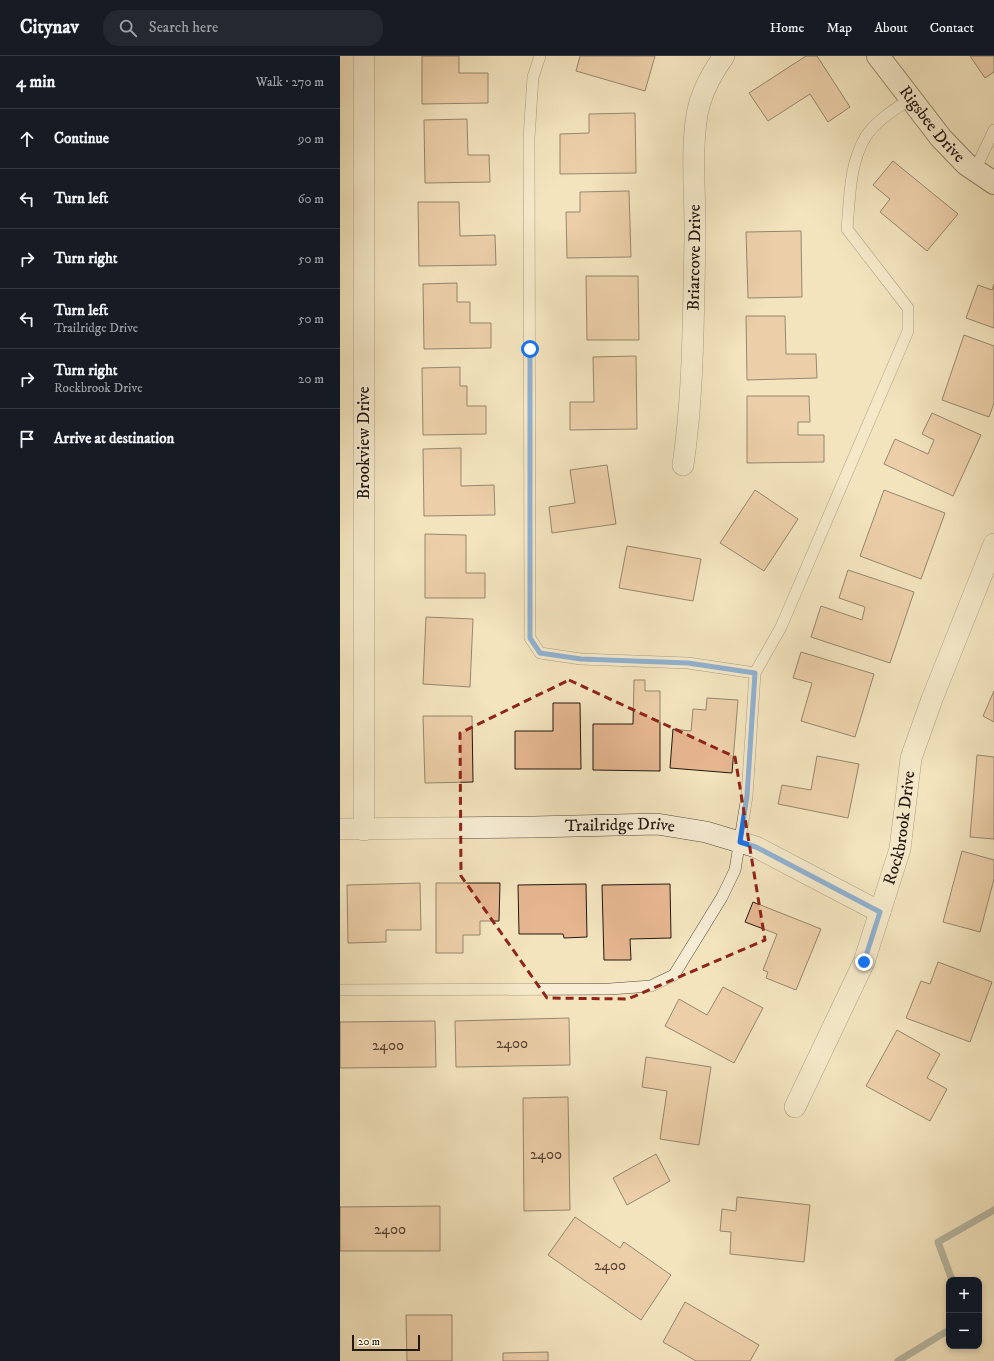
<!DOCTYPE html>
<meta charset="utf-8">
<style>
:root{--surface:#171b24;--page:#242831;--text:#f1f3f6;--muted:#9ea1a6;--line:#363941}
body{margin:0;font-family:"IM FELL DW Pica",serif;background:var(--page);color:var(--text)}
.controls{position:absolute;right:12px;bottom:12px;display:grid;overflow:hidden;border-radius:8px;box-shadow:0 2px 6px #0003}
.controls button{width:36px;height:36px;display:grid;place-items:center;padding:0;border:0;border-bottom:1px solid var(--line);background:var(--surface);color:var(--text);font:20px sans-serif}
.scale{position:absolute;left:12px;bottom:10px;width:68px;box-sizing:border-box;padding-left:4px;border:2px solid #221811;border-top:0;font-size:11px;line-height:14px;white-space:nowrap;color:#221811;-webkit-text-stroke:3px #f7edd5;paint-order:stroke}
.stop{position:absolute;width:12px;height:12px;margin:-9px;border:3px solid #1a73e8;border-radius:50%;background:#fff}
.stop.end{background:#1a73e8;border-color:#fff;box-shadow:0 1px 4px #0008}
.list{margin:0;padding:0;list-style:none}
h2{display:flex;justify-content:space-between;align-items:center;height:52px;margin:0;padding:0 16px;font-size:17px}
h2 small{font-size:13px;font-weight:400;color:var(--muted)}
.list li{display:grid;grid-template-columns:26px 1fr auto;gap:12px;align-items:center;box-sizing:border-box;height:60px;padding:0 16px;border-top:1px solid var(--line)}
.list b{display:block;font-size:15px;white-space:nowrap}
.list p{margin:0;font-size:13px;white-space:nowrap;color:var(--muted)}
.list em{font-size:13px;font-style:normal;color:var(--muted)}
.icon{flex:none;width:22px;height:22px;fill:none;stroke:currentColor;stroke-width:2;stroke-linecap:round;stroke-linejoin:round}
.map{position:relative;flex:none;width:654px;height:1305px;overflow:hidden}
header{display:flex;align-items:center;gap:24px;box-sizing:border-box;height:56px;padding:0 20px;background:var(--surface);border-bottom:1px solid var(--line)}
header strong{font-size:19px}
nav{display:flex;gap:22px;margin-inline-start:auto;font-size:14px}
.search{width:280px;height:36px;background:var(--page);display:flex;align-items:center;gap:10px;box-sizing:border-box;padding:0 14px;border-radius:16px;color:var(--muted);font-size:15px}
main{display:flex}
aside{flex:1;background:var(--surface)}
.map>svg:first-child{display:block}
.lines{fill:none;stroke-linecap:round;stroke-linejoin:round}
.stream{stroke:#6c7a76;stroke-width:7}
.building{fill:#e5b690;stroke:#221811}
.lane-casing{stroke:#564b3c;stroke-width:12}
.street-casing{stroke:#564b3c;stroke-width:22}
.secondary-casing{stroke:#221811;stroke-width:24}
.lane{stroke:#f7edd5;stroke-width:11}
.street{stroke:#f7edd5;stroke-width:21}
.secondary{stroke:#f7edd5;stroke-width:22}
.route{stroke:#1a73e8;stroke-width:5}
.marked{fill:none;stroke:#8f2418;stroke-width:3;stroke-dasharray:8 5;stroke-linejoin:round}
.labels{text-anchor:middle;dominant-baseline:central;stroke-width:3.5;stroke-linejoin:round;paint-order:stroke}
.number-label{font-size:15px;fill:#534031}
.street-label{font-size:17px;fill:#221811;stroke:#f7edd5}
</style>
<header>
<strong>Citynav</strong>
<div class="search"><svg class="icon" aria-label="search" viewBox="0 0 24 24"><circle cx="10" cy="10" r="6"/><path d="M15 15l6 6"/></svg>Search here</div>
<nav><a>Home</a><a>Map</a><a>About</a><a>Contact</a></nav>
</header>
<main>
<aside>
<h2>4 min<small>Walk · 270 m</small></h2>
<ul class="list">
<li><svg class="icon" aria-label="ahead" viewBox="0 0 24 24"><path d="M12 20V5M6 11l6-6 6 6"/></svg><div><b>Continue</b></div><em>90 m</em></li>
<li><svg class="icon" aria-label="left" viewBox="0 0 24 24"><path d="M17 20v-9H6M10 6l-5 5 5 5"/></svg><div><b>Turn left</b></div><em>60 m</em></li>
<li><svg class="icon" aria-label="right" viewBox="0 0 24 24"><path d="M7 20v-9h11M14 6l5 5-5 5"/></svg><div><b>Turn right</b></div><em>50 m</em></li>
<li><svg class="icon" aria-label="left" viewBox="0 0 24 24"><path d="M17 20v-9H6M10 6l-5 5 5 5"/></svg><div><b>Turn left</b><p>Trailridge Drive</p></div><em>50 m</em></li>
<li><svg class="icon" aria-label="right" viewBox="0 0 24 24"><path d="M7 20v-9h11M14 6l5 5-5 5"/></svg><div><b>Turn right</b><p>Rockbrook Drive</p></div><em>20 m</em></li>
<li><svg class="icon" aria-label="arrive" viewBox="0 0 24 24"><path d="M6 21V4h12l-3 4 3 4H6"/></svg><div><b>Arrive at destination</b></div></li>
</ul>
</aside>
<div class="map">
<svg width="654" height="1305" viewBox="0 0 654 1305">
<rect width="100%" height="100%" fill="#f3e4be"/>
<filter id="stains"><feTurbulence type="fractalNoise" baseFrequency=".005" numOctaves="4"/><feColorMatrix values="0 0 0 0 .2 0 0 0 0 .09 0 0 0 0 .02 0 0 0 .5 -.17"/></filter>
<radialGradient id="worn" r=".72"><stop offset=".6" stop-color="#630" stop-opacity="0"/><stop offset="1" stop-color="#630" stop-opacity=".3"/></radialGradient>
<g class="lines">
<path class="stream" d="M612 1224 598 1186 654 1154
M558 1305 609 1274"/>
</g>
<path class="building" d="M82 0H119V17H148V47L82 48Z
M240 0H315L305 35 236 15Z
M466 0H477L510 51 488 66 470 38 428 65 409 37Z
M630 0H654V16L645 22Z
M295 57 296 117 220 118V78L249 77V58Z
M127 63 128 99H149L150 126 85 127 84 64Z
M553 105 618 158 587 195 540 156 550 143 533 129Z
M289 135 291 201 227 202 226 156H240V136Z
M78 146H119L120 180 155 179 156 209 79 210Z
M461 175 462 241 408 242 406 176Z
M246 220H298L299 284H247Z
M117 227V246H130V267H151V292L84 293 83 228Z
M654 228V272L626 262 638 229 652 234Z
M406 260H445L446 298H476L477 322 407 324Z
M624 279 654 290V347L649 361 602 344Z
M296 300 297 373 230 374V346H254L253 301Z
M120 311V330H127V350H146V378L83 379 82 312Z
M407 340H469L470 366H458V379H484V406L407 407Z
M592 357 641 379 613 440 544 408 555 383 588 398 594 384 582 378Z
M121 392V430L154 429 155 459 84 460 83 393Z
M267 409 276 468 212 477 209 451 235 447 230 414Z
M415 434 458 463 424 515 380 487Z
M544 434 605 457 581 523 520 500Z
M85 478 126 479V517H145V542H85Z
M287 490 361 503 353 545 279 532Z
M508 514 574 536 550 607 471 581 481 550 522 564 525 551 499 542Z
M86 561 133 563 130 631 83 628Z
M461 596 534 618 515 681 461 665 472 627 453 622Z
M294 624H305V635H320V715L253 714V668H293Z
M654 635V666L643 660Z
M367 642 398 644 392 717 330 712 333 673 351 675 353 653 366 654Z
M213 647H240L241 713H175V675H213Z
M83 660H132L133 726 85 727Z
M637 699 654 701V783L630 781Z
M477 700 519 708 508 762 438 748 442 729 471 734Z
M622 795 654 804V823L640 876 603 866Z
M80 827 81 874H46V886L8 887 7 829Z
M96 827H160L159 865H140V879H123V897H96Z
M246 828 247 881 224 882 223 878H179L178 829Z
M330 828 331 882 290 883 291 904H264L262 829Z
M413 846 481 873 456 934 426 922 428 916 423 914 437 878 405 866Z
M598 906 652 926 630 986 566 962 581 925 590 928Z
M383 931 423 952 394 1007 325 970 339 943 367 959Z
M229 962 230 1009 116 1011 115 965Z
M95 965 96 1011 0 1012V966Z
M557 974 600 998 587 1022 607 1033 590 1065 526 1030Z
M306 1001 371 1011 359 1089 320 1083 327 1035 302 1031Z
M228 1041 230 1154 184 1155 183 1042Z
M316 1098 330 1125 287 1149 273 1122Z
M397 1141 470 1149 464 1206 390 1198 391 1176 380 1175 382 1153 396 1155Z
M100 1150V1195H0V1151Z
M235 1161 280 1192 284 1186 331 1219 301 1264 208 1199Z
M345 1246 419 1289 410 1305H356L323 1286Z
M66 1259H112V1305H67Z
M208 1296V1305H163V1297Z"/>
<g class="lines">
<g class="lane-casing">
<path id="lane" d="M200 0 193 21 189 82 190 582 200 597 241 603 348 607 415 617
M635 114 654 74
M0 934 270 933 311 930 334 919 382 841 395 814 407 740 415 617 441 571 568 275V252L507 173C510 142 509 108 526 80 536 65 555 53 570 43"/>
</g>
<g class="street-casing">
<g id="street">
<path id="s1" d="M343 409C354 335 353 259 355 185 356 144 349 83 360 46 365 30 374 14 384 0"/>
<path id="s2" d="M0 773 194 771 317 768 366 776 416 791 540 856"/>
<path d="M24 774V0"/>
<path id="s3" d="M455 1051 524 906 560 793 571 702 592 643 654 488"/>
</g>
</g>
<g class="secondary-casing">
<g id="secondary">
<path id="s4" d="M538 0 601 82 626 108 654 127"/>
</g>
</g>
<use href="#lane" class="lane"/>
<use href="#street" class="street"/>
<use href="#secondary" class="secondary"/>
</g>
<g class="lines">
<path class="route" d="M190 293V582L200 597 241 603 348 607 415 617 407 740 400 786 416 791 540 856 524 906"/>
</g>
<path d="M0 0H654V1305H0ZM229 624 395 701 425 884 288 943 207 942 121 820 120 677Z" fill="#f3e4be" fill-opacity=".55" fill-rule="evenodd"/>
<path class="marked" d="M229 624 395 701 425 884 288 943 207 942 121 820 120 677Z"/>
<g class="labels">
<g class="number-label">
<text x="172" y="987">2400</text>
<text x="48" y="989">2400</text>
<text x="206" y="1098">2400</text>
<text x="50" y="1173">2400</text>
<text x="270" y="1209">2400</text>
</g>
<g class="street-label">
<text stroke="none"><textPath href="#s4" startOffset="87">Rigsbee Drive</textPath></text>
<text stroke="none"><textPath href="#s1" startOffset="208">Briarcove Drive</textPath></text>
<text transform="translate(24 387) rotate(-90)">Brookview Drive</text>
<text stroke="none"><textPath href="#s2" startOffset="280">Trailridge Drive</textPath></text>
<text stroke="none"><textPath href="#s3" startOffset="300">Rockbrook Drive</textPath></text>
</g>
</g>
<rect width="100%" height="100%" filter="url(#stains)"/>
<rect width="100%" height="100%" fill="url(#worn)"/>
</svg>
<div class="controls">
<button>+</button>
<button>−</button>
</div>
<div class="scale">20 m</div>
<div class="stop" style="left:190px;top:293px"></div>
<div class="stop end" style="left:524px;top:906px"></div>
</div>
</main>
